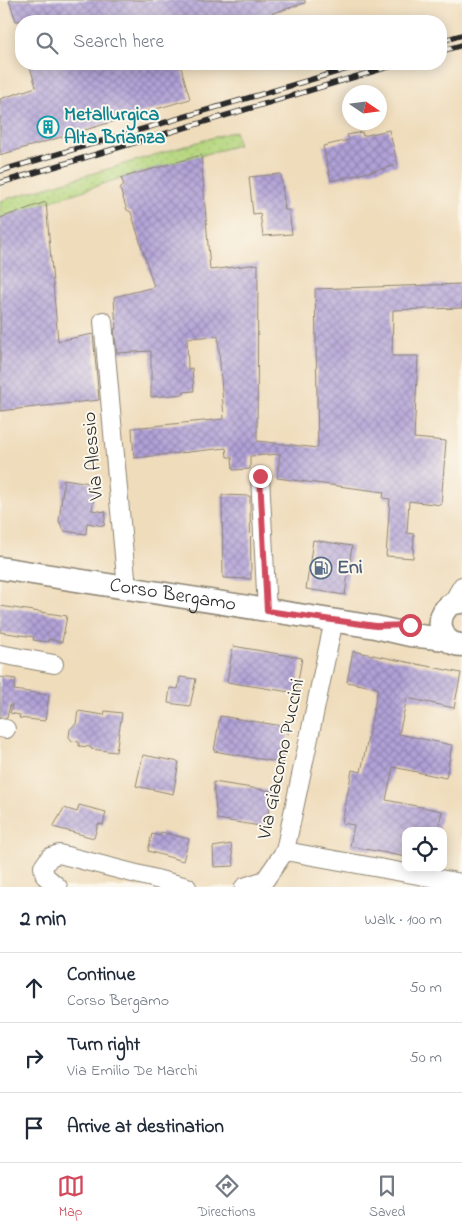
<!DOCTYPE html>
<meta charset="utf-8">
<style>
:root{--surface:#fff;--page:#f2f2f3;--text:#1f2937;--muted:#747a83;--line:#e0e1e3;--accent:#d1495b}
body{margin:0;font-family:"Indie Flower",sans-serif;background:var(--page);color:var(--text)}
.controls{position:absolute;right:15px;bottom:15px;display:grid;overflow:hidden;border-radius:10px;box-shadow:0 2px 12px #0003}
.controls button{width:45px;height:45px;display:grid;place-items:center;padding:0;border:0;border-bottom:1px solid var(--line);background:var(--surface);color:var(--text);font:25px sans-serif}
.compass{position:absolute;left:342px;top:85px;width:45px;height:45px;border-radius:50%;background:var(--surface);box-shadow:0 2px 12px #0003;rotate:103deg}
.stop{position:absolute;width:15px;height:15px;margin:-11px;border:4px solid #d1495b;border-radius:50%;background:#fff}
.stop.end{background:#d1495b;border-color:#fff;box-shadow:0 1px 5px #0008}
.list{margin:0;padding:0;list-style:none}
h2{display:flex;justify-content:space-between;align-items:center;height:65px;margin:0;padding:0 20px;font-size:21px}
h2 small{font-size:16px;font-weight:400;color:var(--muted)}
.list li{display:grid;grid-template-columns:32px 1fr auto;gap:15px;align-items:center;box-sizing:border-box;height:70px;padding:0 20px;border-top:1px solid var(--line)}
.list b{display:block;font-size:19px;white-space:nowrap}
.list p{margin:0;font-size:16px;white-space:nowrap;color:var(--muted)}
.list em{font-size:16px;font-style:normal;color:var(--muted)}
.icon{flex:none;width:28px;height:28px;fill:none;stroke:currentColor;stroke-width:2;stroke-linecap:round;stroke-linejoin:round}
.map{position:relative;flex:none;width:462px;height:887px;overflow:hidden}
.search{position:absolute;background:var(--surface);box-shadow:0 2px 12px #0003;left:15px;right:15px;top:15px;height:55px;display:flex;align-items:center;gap:12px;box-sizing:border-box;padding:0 18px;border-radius:20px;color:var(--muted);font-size:19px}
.sheet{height:275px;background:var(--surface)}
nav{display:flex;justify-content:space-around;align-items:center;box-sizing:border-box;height:70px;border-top:1px solid var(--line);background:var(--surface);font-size:14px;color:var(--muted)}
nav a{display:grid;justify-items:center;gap:2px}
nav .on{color:var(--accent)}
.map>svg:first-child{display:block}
.grass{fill:url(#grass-dots);stroke:#708054}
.building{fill:url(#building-cross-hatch)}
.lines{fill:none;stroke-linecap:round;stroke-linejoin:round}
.minor-casing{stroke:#8d8473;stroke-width:20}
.major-casing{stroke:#8d8473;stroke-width:25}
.minor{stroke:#fff;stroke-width:18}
.major{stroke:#fff;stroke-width:22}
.rail-casing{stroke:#2b2b2b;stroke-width:5.5}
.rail{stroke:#fbf7ec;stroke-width:4;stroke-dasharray:11;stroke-linecap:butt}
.route{stroke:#d1495b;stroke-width:6}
.labels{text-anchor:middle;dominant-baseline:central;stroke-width:4;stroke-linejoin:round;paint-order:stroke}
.culture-label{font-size:20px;font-weight:bold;fill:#0d838f;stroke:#fbf7ec;text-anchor:start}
.street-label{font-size:20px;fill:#2b2b2b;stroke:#fbf7ec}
.service-label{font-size:20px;font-weight:bold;fill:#4e5e75;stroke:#fbf7ec;text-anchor:start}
</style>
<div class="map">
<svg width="462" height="887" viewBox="0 0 462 887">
<defs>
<pattern id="grass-dots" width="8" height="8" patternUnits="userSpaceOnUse" patternTransform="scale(1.25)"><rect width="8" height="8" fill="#b5d67e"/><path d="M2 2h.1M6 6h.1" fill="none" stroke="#9cb86d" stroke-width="1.8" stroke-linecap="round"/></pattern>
<pattern id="building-cross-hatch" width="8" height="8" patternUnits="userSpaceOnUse" patternTransform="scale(1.25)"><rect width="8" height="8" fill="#b1a1d7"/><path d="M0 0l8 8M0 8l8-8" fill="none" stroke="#9083af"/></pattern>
</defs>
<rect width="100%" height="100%" fill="#fbf7ec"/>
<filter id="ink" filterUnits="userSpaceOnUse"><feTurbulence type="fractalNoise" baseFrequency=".02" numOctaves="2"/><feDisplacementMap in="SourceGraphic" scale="10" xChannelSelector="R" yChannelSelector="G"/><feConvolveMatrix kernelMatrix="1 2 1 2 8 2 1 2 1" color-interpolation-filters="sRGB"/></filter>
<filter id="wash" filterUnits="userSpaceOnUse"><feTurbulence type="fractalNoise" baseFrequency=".0096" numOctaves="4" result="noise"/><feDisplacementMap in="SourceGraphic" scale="20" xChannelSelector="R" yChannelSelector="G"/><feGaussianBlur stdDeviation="1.12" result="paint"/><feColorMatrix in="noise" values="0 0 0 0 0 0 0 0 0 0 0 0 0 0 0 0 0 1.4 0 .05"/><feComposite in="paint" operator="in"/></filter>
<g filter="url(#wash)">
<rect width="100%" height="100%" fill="#efdcbb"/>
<path class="grass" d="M235 131 238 145 121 178 0 218V201Z"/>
<g id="blocks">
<path class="building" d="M9 0H305V3L248 21H16Z
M29 64H180L190 99 0 155V99L36 87Z
M389 130 398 165 331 181 323 146 349 140 347 135 362 132 363 136Z
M201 155 210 270 258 264 257 441 318 448 315 289 462 284V308L393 310 392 356H418L414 438 446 441 441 505 409 501 407 533 414 534 413 558 386 556 390 499 383 498 384 492 277 478 280 454 250 456V469L233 470 232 457H227L226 448 134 458 132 428 224 419 218 336 187 338 188 369 192 368 194 391 184 392V394L151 397V351L117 353 114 329H116L114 297 154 287 131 212 127 210 120 189 124 185 121 178Z
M281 174 285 210H289L292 234 263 236 260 213 253 214 249 177Z
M46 202 58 341 93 334 99 400 0 411V218Z
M64 479 96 484 92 510 106 512 104 526 87 523 86 534 64 531 59 521Z
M222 495 250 496 251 579 223 578Z
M313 540 352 546 345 595 306 589Z
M0 606 67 616 62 642 48 639V642L33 640 34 637 0 632Z
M233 646 302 658 296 693 227 682Z
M353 651 461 673 454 708 407 698 399 734 452 745 446 778 393 767 386 800 442 811 438 831H406V857L350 846 354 825 342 823 352 770 361 772 378 688 347 682Z
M0 677 16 679 14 690 49 695 45 721 19 718 20 715 10 713 12 705H10L7 718H0Z
M180 677 196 679 190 706 168 703 170 688 178 689Z
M78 711 104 715 105 711 122 713 116 752 91 749V747L79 746V742L72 741 69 737 70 729 76 724Z
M220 716 289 727 283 763 214 751Z
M143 755 179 762 173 794 136 786Z
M213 782 272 791 266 827 217 819Z
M79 805 106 812 103 825 98 824 94 838 53 827 64 808 77 812Z
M161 832 189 839 183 861 148 851 152 834 160 836Z
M231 844 234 866 214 867 213 847Z"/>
</g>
</g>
<g filter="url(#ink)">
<use href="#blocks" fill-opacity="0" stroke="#8d8473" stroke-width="1"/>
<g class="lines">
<g class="minor-casing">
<path id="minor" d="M103 321 127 589
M260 476 267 611
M451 605 462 586
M0 654 54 664
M0 728 6 729
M285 851 462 883
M58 887 45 876 43 867 50 857 59 854 187 887
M244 887 265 880 285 851 334 620"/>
</g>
<g class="major-casing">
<g id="major">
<path id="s1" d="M0 568 375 627 410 635 446 639"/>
<path d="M462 602C433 602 434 645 462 645"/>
</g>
</g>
<use href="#minor" class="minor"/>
<use href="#major" class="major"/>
<g class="rail-casing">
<path id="rail" d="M441 41 462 35
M441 51 462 45
M0 171 364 64
M0 183 398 64"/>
</g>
<use href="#rail" class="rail"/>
</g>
</g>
<g class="lines" filter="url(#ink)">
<path class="route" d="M260 476 267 611 376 626 410 625"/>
</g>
<defs>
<g id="building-ring" transform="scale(1.125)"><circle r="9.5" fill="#fbf7ec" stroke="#0f9aa8" stroke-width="1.5"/><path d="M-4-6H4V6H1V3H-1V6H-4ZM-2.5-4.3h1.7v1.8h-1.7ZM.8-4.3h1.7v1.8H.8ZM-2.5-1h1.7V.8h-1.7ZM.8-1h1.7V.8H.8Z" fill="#0f9aa8"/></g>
<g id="fuel-ring" transform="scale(1.125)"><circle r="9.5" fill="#fbf7ec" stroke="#5c6f8a" stroke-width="1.5"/><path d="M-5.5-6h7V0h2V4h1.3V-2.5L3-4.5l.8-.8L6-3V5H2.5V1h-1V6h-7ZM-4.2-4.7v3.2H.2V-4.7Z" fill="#5c6f8a"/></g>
</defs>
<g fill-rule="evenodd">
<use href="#building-ring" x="48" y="127"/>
<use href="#fuel-ring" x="321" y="568"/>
</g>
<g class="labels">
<g class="culture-label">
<text x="64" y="115">Metallurgica<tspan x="64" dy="23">Alta Brianza</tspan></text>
</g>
<g class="street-label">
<text transform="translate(94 456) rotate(-95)">Via Alessio</text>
<text stroke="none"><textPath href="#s1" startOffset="175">Corso Bergamo</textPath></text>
<text transform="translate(282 759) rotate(-78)">Via Giacomo Puccini</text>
</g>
<g class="service-label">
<text x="337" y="568">Eni</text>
</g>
</g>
</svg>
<div class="controls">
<button><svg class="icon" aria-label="locate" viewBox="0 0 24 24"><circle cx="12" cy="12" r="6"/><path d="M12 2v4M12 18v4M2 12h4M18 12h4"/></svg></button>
</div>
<svg class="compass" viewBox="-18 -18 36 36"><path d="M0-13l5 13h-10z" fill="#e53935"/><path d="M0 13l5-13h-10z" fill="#747a83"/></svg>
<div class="stop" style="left:410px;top:625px"></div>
<div class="stop end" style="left:260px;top:476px"></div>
<div class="search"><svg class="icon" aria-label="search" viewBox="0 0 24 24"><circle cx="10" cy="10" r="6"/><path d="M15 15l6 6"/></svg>Search here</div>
</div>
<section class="sheet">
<h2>2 min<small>Walk · 100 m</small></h2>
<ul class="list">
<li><svg class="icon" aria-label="ahead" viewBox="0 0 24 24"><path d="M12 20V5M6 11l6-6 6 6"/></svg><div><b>Continue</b><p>Corso Bergamo</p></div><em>50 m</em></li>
<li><svg class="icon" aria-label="right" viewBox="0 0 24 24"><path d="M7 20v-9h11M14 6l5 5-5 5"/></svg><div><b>Turn right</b><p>Via Emilio De Marchi</p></div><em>50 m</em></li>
<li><svg class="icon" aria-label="arrive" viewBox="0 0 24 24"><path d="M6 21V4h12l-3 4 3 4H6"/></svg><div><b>Arrive at destination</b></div></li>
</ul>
</section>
<nav>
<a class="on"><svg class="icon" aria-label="map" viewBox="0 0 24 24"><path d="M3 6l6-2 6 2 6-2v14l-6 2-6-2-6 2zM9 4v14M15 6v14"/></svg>Map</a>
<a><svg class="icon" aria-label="directions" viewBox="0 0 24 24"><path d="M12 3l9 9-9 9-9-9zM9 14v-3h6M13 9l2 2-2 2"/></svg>Directions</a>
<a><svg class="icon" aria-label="saved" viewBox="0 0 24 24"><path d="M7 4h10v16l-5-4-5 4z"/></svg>Saved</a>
</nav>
